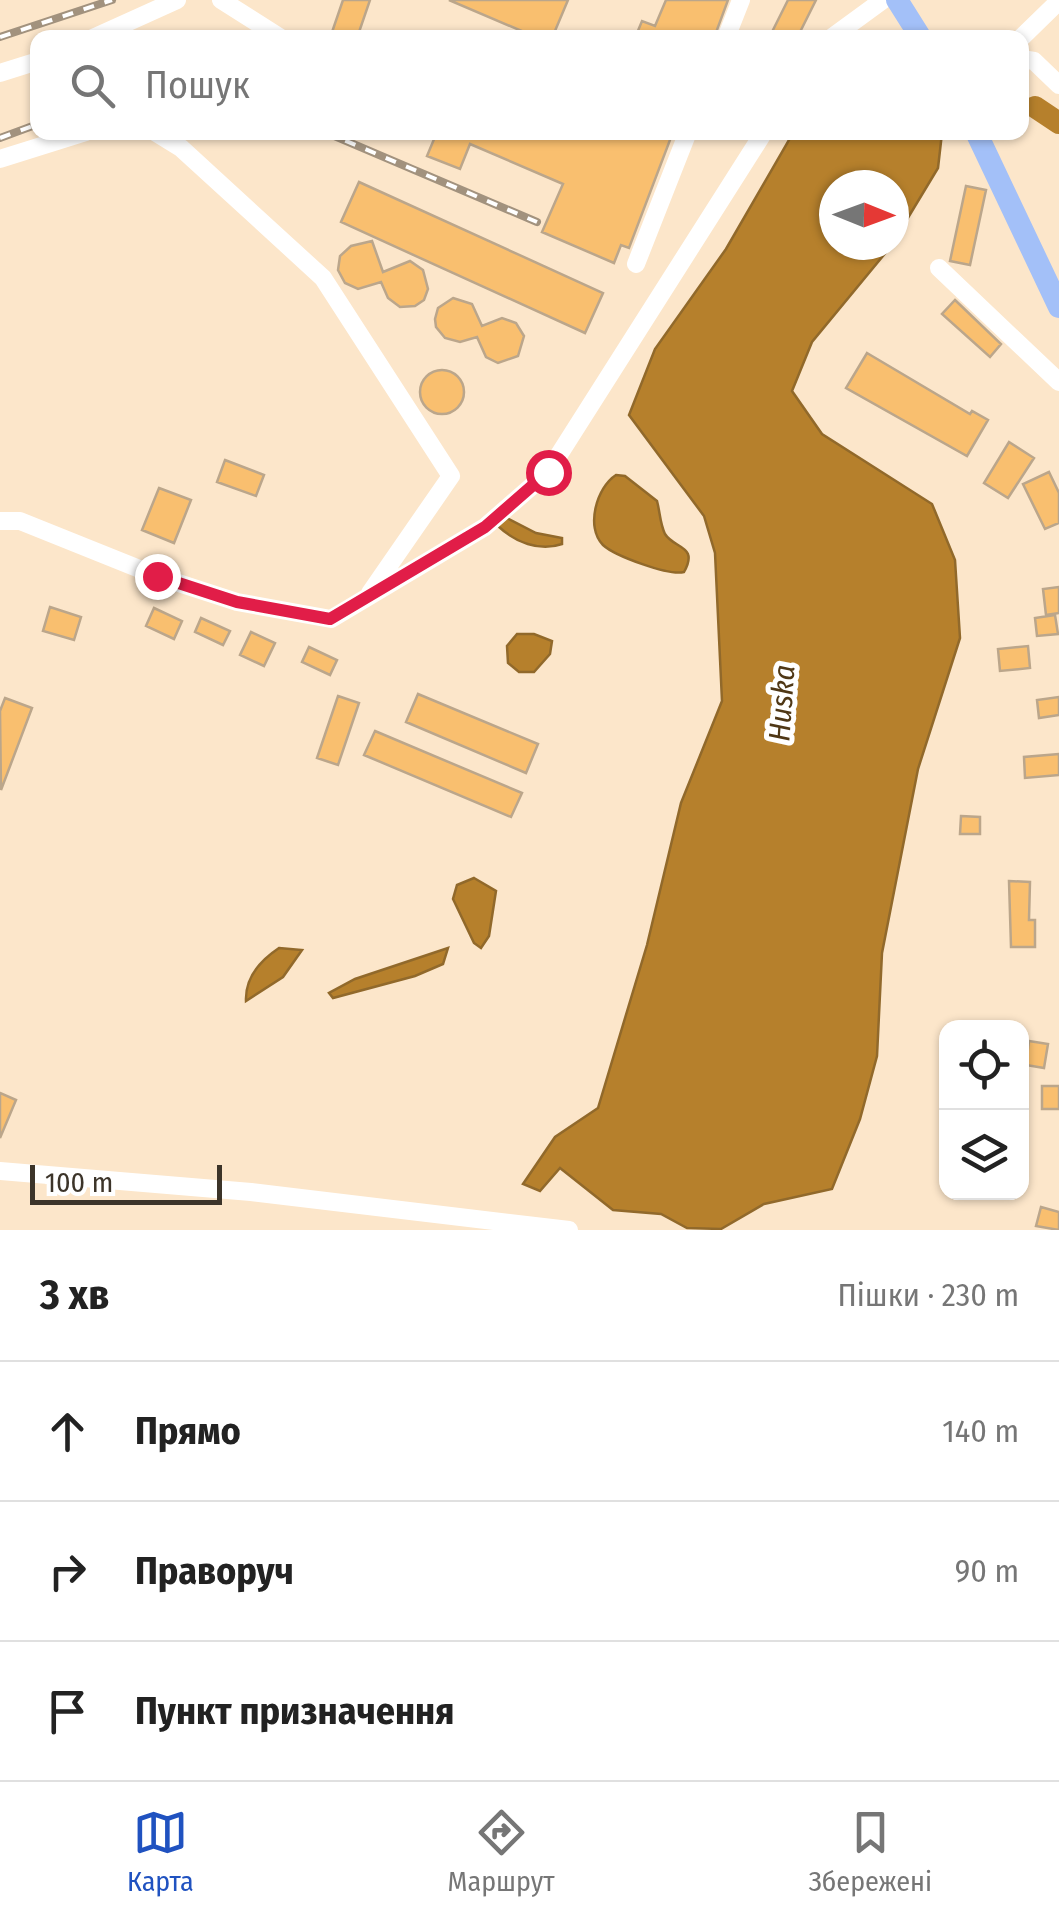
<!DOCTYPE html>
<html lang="uk">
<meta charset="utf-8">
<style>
:root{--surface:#fff;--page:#f6f6f6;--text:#222;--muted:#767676;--line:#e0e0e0;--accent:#2052c0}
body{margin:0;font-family:"Fira Sans Condensed",sans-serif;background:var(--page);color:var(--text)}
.controls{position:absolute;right:30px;bottom:30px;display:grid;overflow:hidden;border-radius:20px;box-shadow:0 2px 8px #0004}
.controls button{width:90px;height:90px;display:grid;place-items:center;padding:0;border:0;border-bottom:2px solid var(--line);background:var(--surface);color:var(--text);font:50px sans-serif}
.compass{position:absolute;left:819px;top:170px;width:90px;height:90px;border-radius:50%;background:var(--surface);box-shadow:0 2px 8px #0004;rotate:91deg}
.scale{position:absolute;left:30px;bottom:25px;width:192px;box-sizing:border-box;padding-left:10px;border:5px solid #3c3429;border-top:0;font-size:28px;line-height:35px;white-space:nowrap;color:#3c3429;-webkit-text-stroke:8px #fff;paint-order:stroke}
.stop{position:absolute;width:30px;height:30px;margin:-22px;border:8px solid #e11d48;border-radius:50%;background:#fff}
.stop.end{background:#e11d48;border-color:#fff;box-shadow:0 2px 10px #0008}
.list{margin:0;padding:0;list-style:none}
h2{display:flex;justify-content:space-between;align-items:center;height:130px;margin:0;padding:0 40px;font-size:42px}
h2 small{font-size:32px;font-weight:400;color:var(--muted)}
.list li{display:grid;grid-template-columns:65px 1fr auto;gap:30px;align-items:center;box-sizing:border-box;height:140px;padding:0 40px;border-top:2px solid var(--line)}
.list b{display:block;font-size:38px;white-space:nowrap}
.list em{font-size:32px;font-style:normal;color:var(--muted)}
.icon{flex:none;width:55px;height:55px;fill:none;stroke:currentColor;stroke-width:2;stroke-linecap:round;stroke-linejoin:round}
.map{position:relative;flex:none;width:1059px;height:1230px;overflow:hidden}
.search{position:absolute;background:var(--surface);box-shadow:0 2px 8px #0004;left:30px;right:30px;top:30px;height:110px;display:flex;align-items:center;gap:25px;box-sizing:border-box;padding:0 35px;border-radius:20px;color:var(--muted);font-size:38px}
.sheet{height:550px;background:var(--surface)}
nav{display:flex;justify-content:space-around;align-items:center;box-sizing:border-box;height:140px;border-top:2px solid var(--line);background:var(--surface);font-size:28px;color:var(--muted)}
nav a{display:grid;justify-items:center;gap:5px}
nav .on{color:var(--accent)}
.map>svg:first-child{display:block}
.water{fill:#b6802c;stroke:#91692b;stroke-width:2.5}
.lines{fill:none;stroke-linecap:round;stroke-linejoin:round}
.river{stroke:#b6802c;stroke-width:22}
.building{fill:#f9bf6f;stroke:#bba68b;stroke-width:2.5}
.minor{stroke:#fff;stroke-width:18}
.major{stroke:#a3c0f8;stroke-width:22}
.rail-casing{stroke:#a2927e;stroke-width:8}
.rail{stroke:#fff;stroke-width:4;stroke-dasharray:11;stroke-linecap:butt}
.route{stroke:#e11d48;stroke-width:12}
.labels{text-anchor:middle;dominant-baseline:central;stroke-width:10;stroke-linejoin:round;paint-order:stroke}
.water-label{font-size:30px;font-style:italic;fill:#4f3715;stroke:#fff}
</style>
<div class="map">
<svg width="1059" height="1230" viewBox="0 0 1059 1230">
<rect width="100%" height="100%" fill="#fce6ca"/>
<path class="water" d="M793 133H942L938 168 894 241V185H834V245H892L812 342 792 391 822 434 932 504 955 560 960 638 918 769 882 953 877 1056 860 1119 832 1189 764 1204 721 1229 687 1228 661 1214 613 1210 560 1168 540 1191 523 1184 555 1137 598 1108 647 945 681 803 722 701 715 553 704 516 629 415 655 349 726 249Z
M616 475 625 476 657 501C660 512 660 524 665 534 674 549 699 545 684 572 669 576 615 556 603 545 585 527 597 487 616 475Z
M503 516 536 533 562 538V544C539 552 515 542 498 526Z
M517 634H534L552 641 550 654 534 672H519L508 663 507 646Z
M474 878 496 891 489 936 481 948 474 943 453 899 457 885Z
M279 948 302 950 283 977 246 1001C245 978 261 960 279 948Z
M448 948 443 964 415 976 333 998 329 993 355 979Z"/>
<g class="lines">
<path class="river" d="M1035 107 1059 123"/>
</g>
<path class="building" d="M343 0H370L357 38H330Z
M449 0H568L552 38H538Z
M666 0H728L714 38H635L642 21 655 26Z
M788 0H816L797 38H769Z
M437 132H555L565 137 567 132H673L629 248 621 245 614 263 542 232 563 184 470 144 460 169 427 156Z
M359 182 603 293 585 333 341 222Z
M966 186 986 190 970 265 950 261Z
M372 241 383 272 410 261 423 270 428 289 424 300 415 306 400 307 388 298 381 282 358 289 345 283 338 270 340 256 351 246Z
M453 298 472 304 482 326 502 318 516 323 524 336 518 356 498 363 486 357 477 337 460 342 445 338 436 327 435 319 438 308Z
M955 300 1001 344 990 357 942 314Z
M867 353 970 414 972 411 988 420 967 456 846 388Z
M420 392a22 22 0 1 1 44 0a22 22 0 1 1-44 0Z
M1009 442 1034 458 1008 498 984 483Z
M225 460 264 475 256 496 217 482Z
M1049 472 1059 493V523L1045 529 1023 484Z
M159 488 191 500 174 543 142 530Z
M1059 587V613L1046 615 1043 589Z
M50 607 81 617 74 640 43 631Z
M154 608 182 621 174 639 146 626Z
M1055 615 1058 634 1037 636 1035 618Z
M201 618 230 631 223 645 195 632Z
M251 632 275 643 264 666 240 655Z
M1028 646 1030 668 1000 671 998 649Z
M309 647 337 660 330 675 302 662Z
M418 694 538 744 526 773 406 722Z
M338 696 359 703 338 765 317 758Z
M1059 697V715L1039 718 1037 700Z
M5 698 32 708 1 790 0 711Z
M375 731 522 793 511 817 364 755Z
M1059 754V775L1025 778 1024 757Z
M961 816 980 817V834H960Z
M1009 881 1030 882 1029 920H1035V947H1011Z
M1029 1041 1048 1044 1044 1068 1026 1065Z
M1042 1086H1059V1109H1042Z
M0 1093 16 1100 0 1138Z
M1041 1207 1059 1212V1230L1036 1226Z"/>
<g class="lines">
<path class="minor" d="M221 0 281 38
M93 38 177 0
M726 38 741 0
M831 38 883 0
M1021 38 1059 1
M1022 59 1034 61 1059 85
M0 73 38 61
M155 132 181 148 323 278 451 476 370 593
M0 159 86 132
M636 264 688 132
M939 268 1059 382
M0 521H20L157 576 237 602 331 619 485 527 548 472 764 132
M0 1171 251 1192 569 1230"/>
<path class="major" d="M897 0 921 38
M976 132 1059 307"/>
<g class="rail-casing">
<path id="rail" d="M0 37 112 0
M325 132 537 222
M0 138 38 124"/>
</g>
<use href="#rail" class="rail"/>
</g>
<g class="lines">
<path class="route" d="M157 576 237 602 330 619 485 527 548 472"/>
</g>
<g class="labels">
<g class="water-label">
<text transform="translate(782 703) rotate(-86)">Huska</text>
</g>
</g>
</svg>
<div class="controls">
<button><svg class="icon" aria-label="locate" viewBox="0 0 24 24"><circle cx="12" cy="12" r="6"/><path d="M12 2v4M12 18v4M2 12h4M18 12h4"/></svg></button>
<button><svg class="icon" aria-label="layers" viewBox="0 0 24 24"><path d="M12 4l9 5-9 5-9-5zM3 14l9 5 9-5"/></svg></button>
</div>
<svg class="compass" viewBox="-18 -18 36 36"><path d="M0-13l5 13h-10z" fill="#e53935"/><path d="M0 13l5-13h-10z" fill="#767676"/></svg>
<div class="scale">100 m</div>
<div class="stop" style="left:548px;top:472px"></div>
<div class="stop end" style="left:157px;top:576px"></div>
<div class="search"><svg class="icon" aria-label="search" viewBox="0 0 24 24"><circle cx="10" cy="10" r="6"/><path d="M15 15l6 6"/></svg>Пошук</div>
</div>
<section class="sheet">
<h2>3 хв<small>Пішки · 230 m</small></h2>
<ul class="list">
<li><svg class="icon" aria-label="ahead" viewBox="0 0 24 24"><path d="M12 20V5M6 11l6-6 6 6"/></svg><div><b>Прямо</b></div><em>140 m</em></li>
<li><svg class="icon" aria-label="right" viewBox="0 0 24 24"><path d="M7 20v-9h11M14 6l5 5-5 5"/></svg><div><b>Праворуч</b></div><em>90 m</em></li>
<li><svg class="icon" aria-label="arrive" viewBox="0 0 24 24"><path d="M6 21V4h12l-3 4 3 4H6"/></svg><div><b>Пункт призначення</b></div></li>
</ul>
</section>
<nav>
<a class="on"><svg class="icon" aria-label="map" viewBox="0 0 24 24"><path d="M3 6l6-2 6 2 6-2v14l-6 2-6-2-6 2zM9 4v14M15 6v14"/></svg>Карта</a>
<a><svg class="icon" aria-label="directions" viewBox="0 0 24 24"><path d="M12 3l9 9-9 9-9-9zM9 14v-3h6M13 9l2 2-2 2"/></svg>Маршрут</a>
<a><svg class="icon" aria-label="saved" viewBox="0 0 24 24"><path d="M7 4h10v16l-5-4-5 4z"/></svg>Збережені</a>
</nav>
